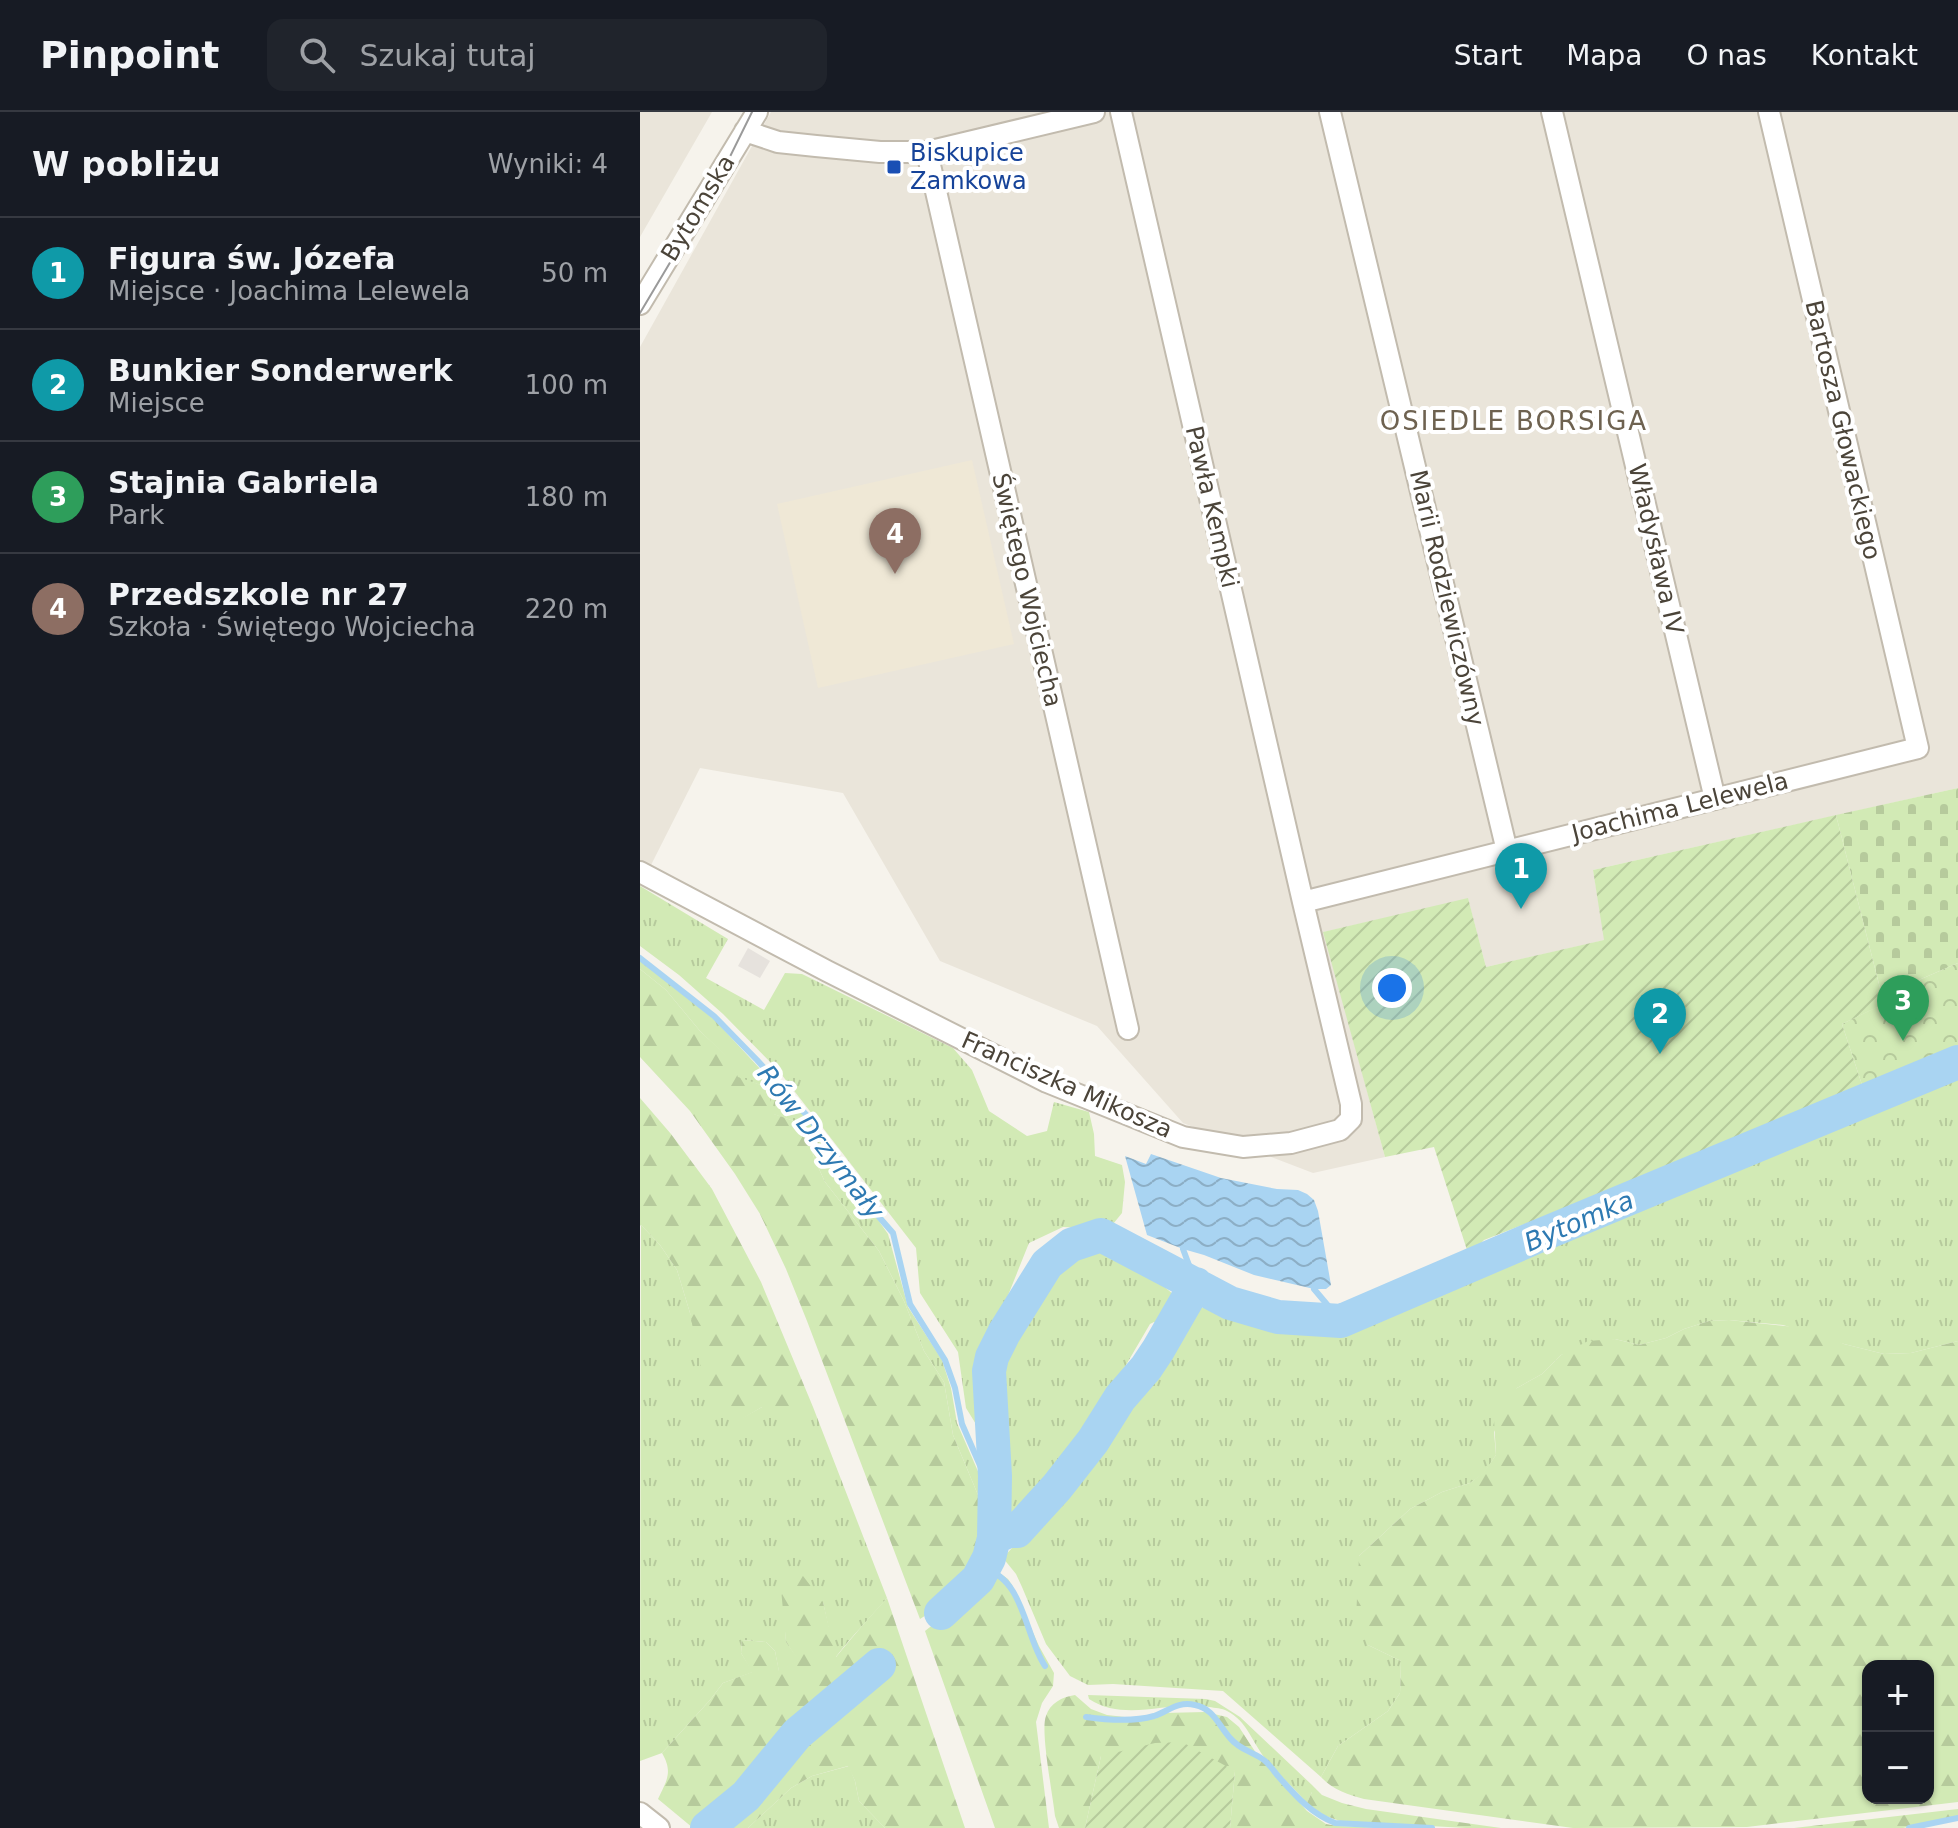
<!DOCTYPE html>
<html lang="pl">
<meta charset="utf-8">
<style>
:root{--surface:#171b24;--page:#20242c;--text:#f1f3f6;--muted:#9ea1a6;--line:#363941;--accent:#0b8043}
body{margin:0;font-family:"DejaVu Sans",sans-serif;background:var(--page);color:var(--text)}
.controls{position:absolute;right:24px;bottom:24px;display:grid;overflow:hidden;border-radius:16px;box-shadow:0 2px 6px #0004}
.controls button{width:72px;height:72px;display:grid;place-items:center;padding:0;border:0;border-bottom:2px solid var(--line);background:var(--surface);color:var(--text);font:40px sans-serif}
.you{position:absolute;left:752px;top:876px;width:28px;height:28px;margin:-20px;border:6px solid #fff;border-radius:50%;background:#1a73e8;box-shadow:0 0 0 12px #1a73e833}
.badge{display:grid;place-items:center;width:52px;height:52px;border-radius:50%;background:var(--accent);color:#fff;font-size:26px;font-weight:700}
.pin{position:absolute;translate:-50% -66px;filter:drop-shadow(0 2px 4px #0008)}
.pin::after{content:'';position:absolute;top:42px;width:28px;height:24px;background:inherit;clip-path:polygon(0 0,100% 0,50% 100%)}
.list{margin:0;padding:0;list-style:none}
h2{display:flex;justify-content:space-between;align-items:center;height:104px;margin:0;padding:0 32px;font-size:34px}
h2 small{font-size:26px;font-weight:400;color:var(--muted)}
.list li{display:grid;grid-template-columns:52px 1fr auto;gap:24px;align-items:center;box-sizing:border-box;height:112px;padding:0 32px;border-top:2px solid var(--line)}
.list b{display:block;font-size:30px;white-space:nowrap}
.list p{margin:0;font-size:26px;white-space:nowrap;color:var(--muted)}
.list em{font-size:26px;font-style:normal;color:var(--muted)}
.icon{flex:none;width:44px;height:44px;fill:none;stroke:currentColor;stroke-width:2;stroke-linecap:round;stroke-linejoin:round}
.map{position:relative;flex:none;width:1318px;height:1716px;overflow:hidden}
header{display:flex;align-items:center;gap:48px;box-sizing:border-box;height:112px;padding:0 40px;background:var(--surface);border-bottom:2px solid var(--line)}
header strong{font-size:38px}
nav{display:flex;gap:44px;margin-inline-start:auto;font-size:28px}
.search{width:560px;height:72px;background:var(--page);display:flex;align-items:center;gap:20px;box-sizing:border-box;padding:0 28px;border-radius:16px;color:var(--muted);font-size:30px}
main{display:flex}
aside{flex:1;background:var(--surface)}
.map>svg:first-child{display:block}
.residential{fill:#eae5da}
.industrial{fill:#e6e2dd}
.education{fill:#efe8d6}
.grass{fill:url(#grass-tufts)}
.forest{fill:url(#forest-firs);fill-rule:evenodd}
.cemetery{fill:url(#cemetery-stones)}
.park{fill:url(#park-crowns)}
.garden{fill:url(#garden-furrows)}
.water{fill:url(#water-waves)}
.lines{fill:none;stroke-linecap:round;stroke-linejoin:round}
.stream{stroke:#a9d4f2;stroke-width:6}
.river{stroke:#a9d4f2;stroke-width:34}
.minor-casing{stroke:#c2bbae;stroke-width:24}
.minor{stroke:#fff;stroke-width:20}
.tram{stroke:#9a9a9a;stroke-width:2}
.transit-dot{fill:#1a4fb4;stroke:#fff;stroke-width:3}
.labels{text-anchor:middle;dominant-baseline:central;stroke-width:8;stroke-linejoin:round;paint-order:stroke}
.transit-label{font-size:24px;fill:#164399;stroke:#fff;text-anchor:start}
.street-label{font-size:24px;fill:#4b4439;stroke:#fff}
.neighbourhood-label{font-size:26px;letter-spacing:2px;fill:#6e6250;stroke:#fff}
.water-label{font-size:26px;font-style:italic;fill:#2e7ab2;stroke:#fff}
</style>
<header>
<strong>Pinpoint</strong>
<div class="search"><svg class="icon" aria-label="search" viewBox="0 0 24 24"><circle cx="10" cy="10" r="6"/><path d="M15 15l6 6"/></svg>Szukaj tutaj</div>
<nav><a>Start</a><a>Mapa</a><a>O nas</a><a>Kontakt</a></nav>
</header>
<main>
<aside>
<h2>W pobliżu<small>Wyniki: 4</small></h2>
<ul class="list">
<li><span class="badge" style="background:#0f9aa8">1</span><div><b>Figura św. Józefa</b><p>Miejsce · Joachima Lelewela</p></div><em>50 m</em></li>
<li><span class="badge" style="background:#0f9aa8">2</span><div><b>Bunkier Sonderwerk</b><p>Miejsce</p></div><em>100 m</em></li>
<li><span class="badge" style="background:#2e9e5b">3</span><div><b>Stajnia Gabriela</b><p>Park</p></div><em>180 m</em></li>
<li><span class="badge" style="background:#8d6e63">4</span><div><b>Przedszkole nr 27</b><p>Szkoła · Świętego Wojciecha</p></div><em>220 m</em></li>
</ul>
</aside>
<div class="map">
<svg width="1318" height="1716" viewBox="0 0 1318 1716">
<defs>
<pattern id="grass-tufts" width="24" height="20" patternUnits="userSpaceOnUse" patternTransform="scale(2)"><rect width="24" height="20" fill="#d2eab5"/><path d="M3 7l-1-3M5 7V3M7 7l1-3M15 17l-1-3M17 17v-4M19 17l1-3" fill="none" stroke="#b6ca9c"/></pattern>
<pattern id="forest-firs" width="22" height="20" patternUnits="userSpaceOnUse" patternTransform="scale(2)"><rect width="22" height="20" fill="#d2eab5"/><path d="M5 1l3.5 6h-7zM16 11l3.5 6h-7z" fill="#b6ca9c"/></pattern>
<pattern id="cemetery-stones" width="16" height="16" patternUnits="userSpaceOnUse" patternTransform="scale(2)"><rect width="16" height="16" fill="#d2eab5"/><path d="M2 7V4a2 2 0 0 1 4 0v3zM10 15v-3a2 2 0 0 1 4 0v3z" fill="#b6ca9c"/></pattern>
<pattern id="park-crowns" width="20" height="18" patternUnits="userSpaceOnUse" patternTransform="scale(2)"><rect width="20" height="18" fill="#d2eab5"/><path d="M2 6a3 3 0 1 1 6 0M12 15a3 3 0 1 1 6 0" fill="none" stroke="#b6ca9c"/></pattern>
<pattern id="garden-furrows" width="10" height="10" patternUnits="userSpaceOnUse" patternTransform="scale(2)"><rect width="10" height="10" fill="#d2eab5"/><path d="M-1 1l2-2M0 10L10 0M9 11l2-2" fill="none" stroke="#b6ca9c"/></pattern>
<pattern id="water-waves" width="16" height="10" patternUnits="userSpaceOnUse" patternTransform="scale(2)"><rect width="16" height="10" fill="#a9d4f2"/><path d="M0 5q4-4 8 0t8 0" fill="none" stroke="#8caec5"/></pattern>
</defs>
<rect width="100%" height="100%" fill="#f6f3ec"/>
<path class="residential" d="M0 0H72L0 125Z
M131 0H1318V676L953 758 965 828 846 855 828 787 684 820 745 1045 673 1061 543 1011 457 914 300 849 203 681 60 656 10 755 0 750V235Z"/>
<path class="industrial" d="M108 836 130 849 120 866 98 854Z"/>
<path class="education" d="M332 348 374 532 178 576 137 392Z"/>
<path class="grass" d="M0 774 88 827 66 866 124 898 145 861 162 862 313 936 332 958 349 999 387 1024 407 1019 414 990 449 1000 454 1022 455 1044 482 1053 485 1070 482 1101 469 1117 423 1115 389 1131 336 1263 339 1317 326 1296 318 1240 280 1181 276 1136 138 958 83 902 39 863 0 834Z
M0 848 70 903 167 1007 248 1122 268 1195 302 1248 311 1276 317 1311 350 1387 349 1425 344 1443 335 1456 343 1428 344 1404 338 1383 313 1323 304 1270 284 1239 264 1189 239 1139 185 1070 174 1046 168 1026 154 1009 133 1002 127 975 98 966 89 947 60 919 26 878 0 857Z
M1318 964V1229L1271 1241 1244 1242 1204 1232 1143 1213 1089 1208 1069 1209 1044 1217 1026 1226 999 1233 975 1227 921 1243 902 1262 877 1276 854 1320 856 1343 844 1361 830 1371 802 1380 770 1397 719 1444 728 1533 761 1549 760 1581 748 1599 698 1634 681 1665 583 1579 473 1572 448 1573 430 1564 406 1532 382 1475 376 1462 363 1446 441 1359 476 1316 532 1242 542 1214 538 1210 545 1198 554 1203 557 1195 579 1197 613 1210 660 1220 687 1221 708 1216Z
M1 1113 20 1133 37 1158 50 1201 95 1310 122 1295H173L247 1486C230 1506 211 1525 195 1546L183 1490 145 1514 146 1530 159 1548 139 1560 135 1539 126 1530 102 1528 101 1541 113 1560 83 1571 70 1588 22 1641 0 1649Z
M458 1129 468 1134 475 1143 514 1166 540 1188 530 1205 521 1211 514 1210 510 1212 455 1306 373 1408 366 1407 362 1398 358 1283V1257L368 1230 418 1151 438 1137Z
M448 1583 566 1587 575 1589 600 1605 672 1673V1680L667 1691C654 1676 638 1662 625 1646 612 1630 607 1609 587 1599 582 1596 575 1596 569 1595 529 1588 486 1611 449 1587Z
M209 1654 215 1669 219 1689 245 1716H108L151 1676 172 1664Z"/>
<path class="forest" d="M0 857 26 878 60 919 90 947 98 965 127 975 134 1002 154 1009 168 1026 174 1046 185 1070 239 1139 264 1189 284 1239 304 1270 313 1323 338 1383 344 1404 343 1428 335 1456 328 1467 300 1494 280 1507 167 1209 146 1157 120 1102 95 1062 50 999 0 945Z
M0 986 31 1022 72 1077 121 1170 173 1295H122L95 1311 63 1267 50 1201 37 1158 20 1133 1 1113 0 1114Z
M1089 1208 1173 1217 1204 1232 1244 1242 1271 1241 1318 1229V1690L1107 1715 933 1716 724 1687C707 1682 693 1678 681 1665L698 1634 748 1599 760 1581 761 1549 728 1533 716 1507 719 1444 770 1397 802 1380 830 1371 844 1360 856 1343 854 1307 861 1291 877 1276 902 1262 921 1243 948 1229 975 1227 999 1233 1026 1226 1044 1217 1069 1209ZM1228 1554H1288V1686H1228Z
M350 1454 368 1467 372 1473 399 1534 414 1561 413 1574 402 1591 396 1610 409 1716H355L285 1519C309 1501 335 1481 350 1454Z
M163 1464 183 1490 196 1545C212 1525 229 1506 247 1486L325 1716H245L219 1689 215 1669 208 1654 172 1664 151 1676 108 1716H53L18 1687C27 1668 33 1660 22 1641L70 1588 83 1571 112 1560 101 1541 102 1528 126 1530 135 1539 139 1559 158 1548 146 1530 141 1477 151 1465Z
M435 1583 451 1597 467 1603 494 1606 523 1601 565 1600 587 1605 599 1615 618 1644 667 1699 686 1712 697 1714 750 1716H590L595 1659 461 1644 445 1716H419L415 1704C413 1684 400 1618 406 1604 410 1591 422 1585 435 1583Z
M672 1673 682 1683 702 1691 726 1697 861 1716H826L700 1709 683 1703 667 1691 672 1680Z
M1318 1697V1704L1263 1716H1154Z"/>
<path class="cemetery" d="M1318 676V851L1242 884 1196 703Z"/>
<path class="park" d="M1318 851V945L1249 973 1248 969 1243 971 1244 974 1225 982 1202 912 1243 892 1242 884Z"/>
<path class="garden" d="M1196 703 1244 892 1202 912 1224 979 844 1128 837 1135 827 1138 794 1035 745 1045 683 820 828 786 846 855 964 828 953 758Z
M542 1630 595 1659 590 1716H445L461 1644 515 1631Z"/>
<path class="water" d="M511 1042 581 1066 637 1077 658 1078 667 1082 674 1088 678 1099 691 1173 686 1177H674L614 1163 564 1143 543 1137 507 1123 485 1044 506 1052Z"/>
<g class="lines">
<path class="stream" d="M0 846 74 904 117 948 171 1008 239 1105 253 1121 270 1192 305 1248 315 1276 322 1312 355 1388
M543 1137 556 1172
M674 1177 701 1209
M343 1457C384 1465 385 1525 405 1554
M446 1605C467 1608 493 1610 514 1604 529 1599 537 1589 555 1593 573 1596 579 1614 590 1626 599 1637 610 1639 621 1646 628 1650 633 1658 638 1664 655 1683 671 1702 695 1711L792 1716
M1269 1716 1318 1706"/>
<path class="river" d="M354 1426 368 1419H377L417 1375 453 1329 480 1286 506 1256 518 1238 556 1172
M301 1501 338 1467 349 1446 354 1426 355 1364 349 1259 352 1245 364 1221 407 1152 431 1133 461 1123 590 1191 638 1205 701 1209 894 1126 1318 950
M67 1716 106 1684 157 1622 239 1553"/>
<g class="minor-casing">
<path id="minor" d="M690 0 867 739
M912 0 1075 687
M105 19 138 30 176 34 240 40H287L454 0
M287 40 488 917
M0 192 117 0
M0 760 187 859 407 970 543 1025 603 1035 651 1031 700 1018 711 1007V992L663 790 481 0
M663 790 1278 636 1129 0
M0 1701 19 1716"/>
</g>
<use href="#minor" class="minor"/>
<path class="tram" d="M0 201 75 75 112 0"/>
</g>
<rect class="transit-dot" x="246" y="47" width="16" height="16" rx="4"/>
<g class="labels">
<g class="transit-label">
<text x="270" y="41">Biskupice<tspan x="270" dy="28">Zamkowa</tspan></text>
</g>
<g class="street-label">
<text transform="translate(58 96) rotate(-59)">Bytomska</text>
<text transform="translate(1203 318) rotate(77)">Bartosza Głowackiego</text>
<text transform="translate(572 395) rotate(77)">Pawła Kempki</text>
<text transform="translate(1016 437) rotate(77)">Władysława IV</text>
<text transform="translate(387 478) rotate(77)">Świętego Wojciecha</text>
<text transform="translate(807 486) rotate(77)">Marii Rodziewiczówny</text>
<text transform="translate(1040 695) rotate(-14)">Joachima Lelewela</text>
<text transform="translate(427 973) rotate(24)">Franciszka Mikosza</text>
</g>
<g class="neighbourhood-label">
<text x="874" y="309">OSIEDLE BORSIGA</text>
</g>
<g class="water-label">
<text transform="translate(181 1030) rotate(52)">Rów Drzymały</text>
<text transform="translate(939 1109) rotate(-23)">Bytomka</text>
</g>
</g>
</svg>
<div class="controls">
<button>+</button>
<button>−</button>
</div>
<div class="you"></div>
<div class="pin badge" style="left:881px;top:797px;background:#0f9aa8">1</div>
<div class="pin badge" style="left:1020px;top:942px;background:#0f9aa8">2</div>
<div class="pin badge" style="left:1263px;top:929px;background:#2e9e5b">3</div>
<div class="pin badge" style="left:255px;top:462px;background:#8d6e63">4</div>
</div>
</main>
